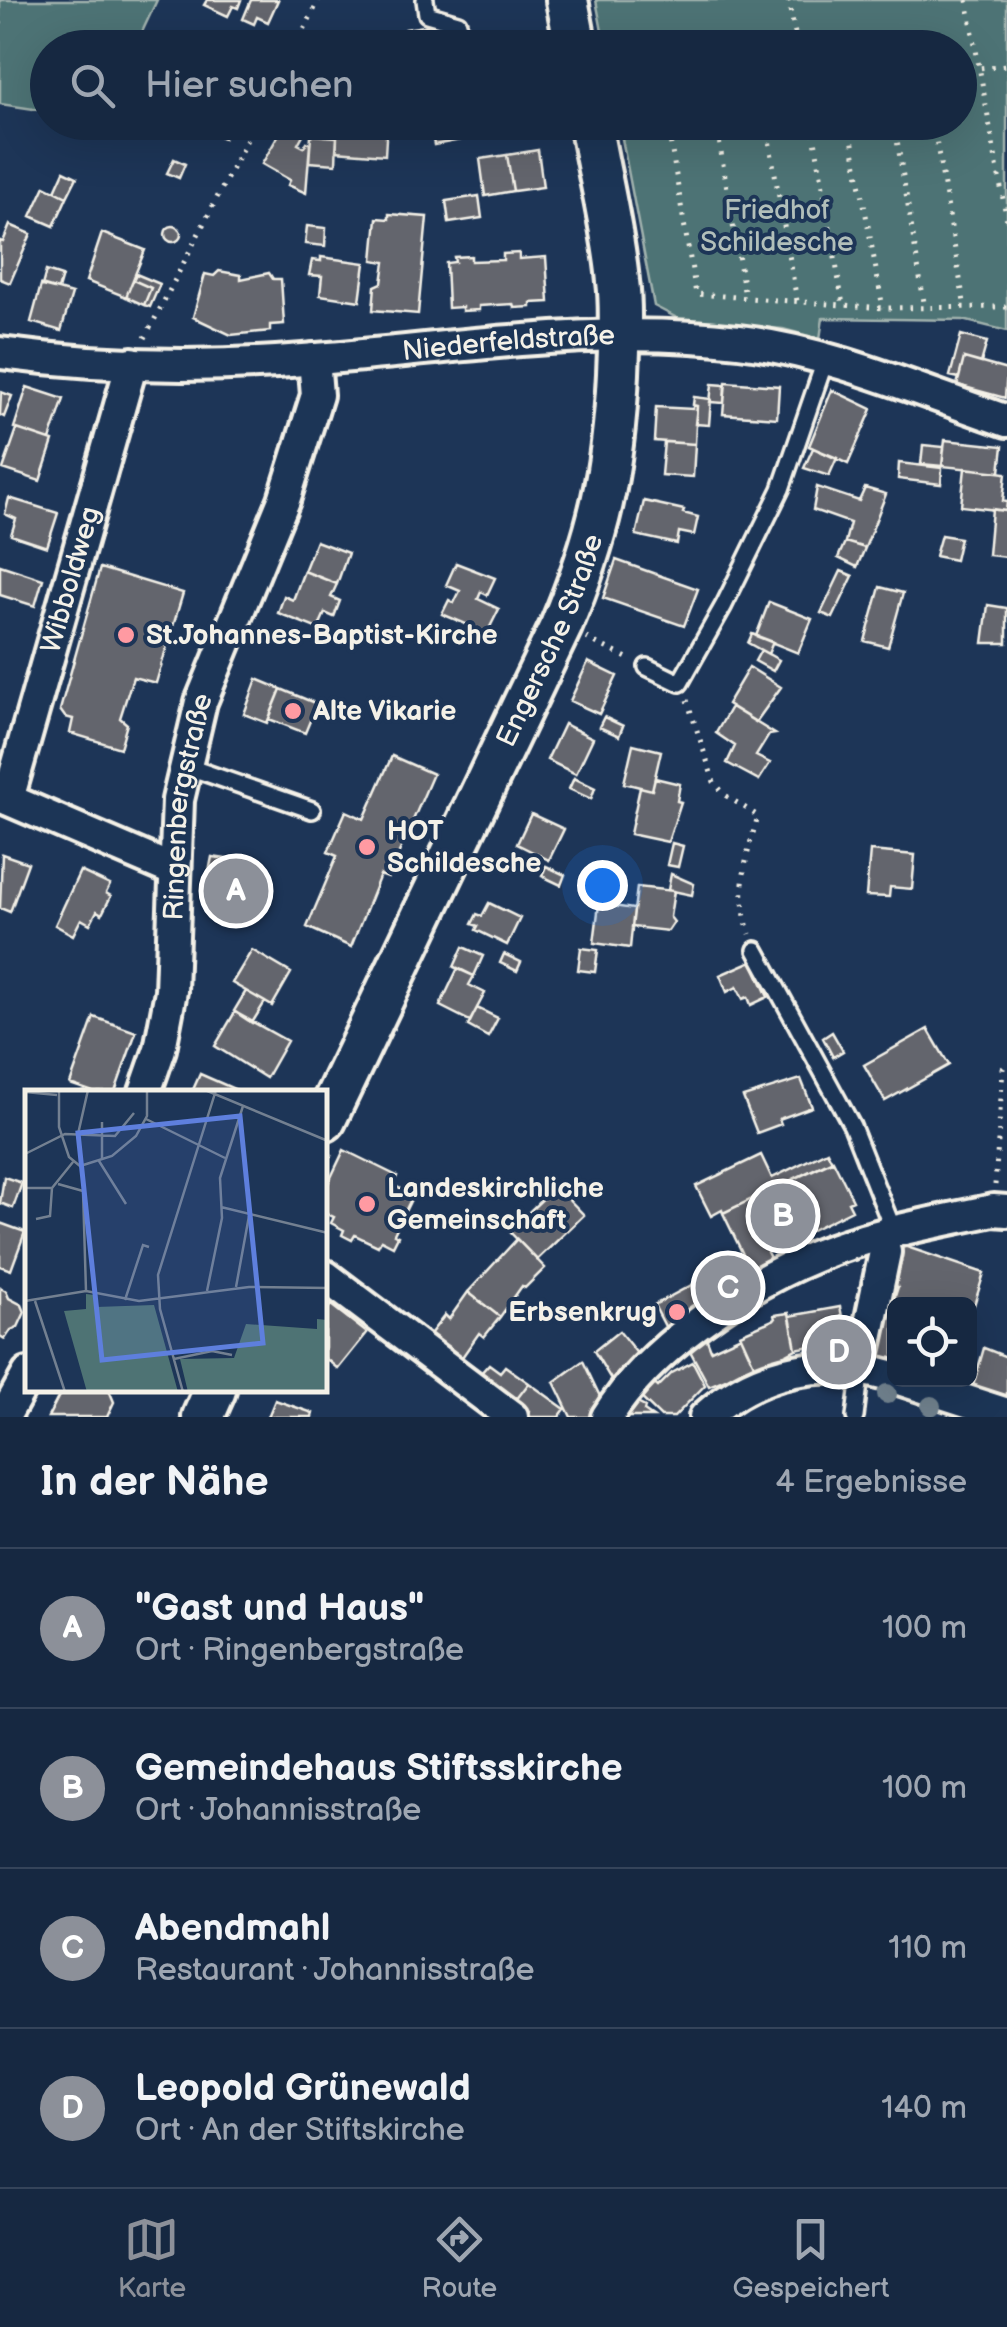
<!DOCTYPE html>
<html lang="de">
<meta charset="utf-8">
<style>
:root{--surface:#162841;--page:#1f3048;--text:#f1f3f6;--muted:#9ea6b1;--line:#35445a;--accent:#8c9099}
body{margin:0;font-family:"Balsamiq Sans",sans-serif;background:var(--page);color:var(--text)}
.controls{position:absolute;right:30px;bottom:30px;display:grid;overflow:hidden;border-radius:15px;box-shadow:0 10px 40px #0002}
.controls button{width:90px;height:90px;display:grid;place-items:center;padding:0;border:0;border-bottom:2px solid var(--line);background:var(--surface);color:var(--text);font:50px sans-serif}
.you{position:absolute;left:602px;top:885px;width:35px;height:35px;margin:-25px;border:8px solid #fff;border-radius:50%;background:#1a73e8;box-shadow:0 0 0 15px #1a73e833}
.badge{display:grid;place-items:center;width:65px;height:65px;border-radius:50%;background:var(--accent);color:#fff;font-size:32px;font-weight:700}
.pin{position:absolute;translate:-50% -50%;border:5px solid #fff;box-shadow:0 2px 10px #0006}
.list{margin:0;padding:0;list-style:none}
h2{display:flex;justify-content:space-between;align-items:center;height:130px;margin:0;padding:0 40px;font-size:42px}
h2 small{font-size:32px;font-weight:400;color:var(--muted)}
.list li{display:grid;grid-template-columns:65px 1fr auto;gap:30px;align-items:center;box-sizing:border-box;height:160px;padding:0 40px;border-top:2px solid var(--line)}
.list b{display:block;font-size:38px;white-space:nowrap}
.list p{margin:0;font-size:32px;white-space:nowrap;color:var(--muted)}
.list em{font-size:32px;font-style:normal;color:var(--muted)}
.icon{flex:none;width:55px;height:55px;fill:none;stroke:currentColor;stroke-width:2;stroke-linecap:round;stroke-linejoin:round}
.map{position:relative;flex:none;width:1007px;height:1417px;overflow:hidden}
.search{position:absolute;background:var(--surface);box-shadow:0 10px 40px #0002;left:30px;right:30px;top:30px;height:110px;display:flex;align-items:center;gap:25px;box-sizing:border-box;padding:0 35px;border-radius:55px;color:var(--muted);font-size:38px}
.sheet{height:770px;background:var(--surface)}
nav{display:flex;justify-content:space-around;align-items:center;box-sizing:border-box;height:140px;border-top:2px solid var(--line);background:var(--surface);font-size:28px;color:var(--muted)}
nav a{display:grid;justify-items:center;gap:5px}
nav .on{color:var(--accent)}
.map>svg:first-child{display:block}
.green{fill:#4e7374;stroke:#a1b2ae;stroke-width:2.5}
.building{fill:#64656d;stroke:#f4f1e8;stroke-width:2.5}
.lines{fill:none;stroke-linecap:round;stroke-linejoin:round}
.service-casing{stroke:#f4f1e8;stroke-width:22}
.minor-casing{stroke:#f4f1e8;stroke-width:38}
.secondary-casing{stroke:#f4f1e8;stroke-width:48}
.path{stroke:#f4f1e8;stroke-width:5;stroke-dasharray:2.5 8;stroke-linecap:butt}
.service{stroke:#1d3557;stroke-width:15}
.minor{stroke:#1d3557;stroke-width:30}
.secondary{stroke:#1d3557;stroke-width:40}
.tree{fill:#6f818d}
.poi-dot{fill:#ff9aa2;stroke:#1d3557;stroke-width:4}
.labels{text-anchor:middle;dominant-baseline:central;stroke-width:8;stroke-linejoin:round;paint-order:stroke}
.park-label{font-size:28px;fill:#b2bfba;stroke:#1d3557}
.street-label{font-size:28px;fill:#f4f1e8;stroke:#1d3557}
.poi-label{font-size:28px;font-weight:bold;fill:#f4f1e8;stroke:#1d3557;text-anchor:start}
.inset-road{fill:none;stroke:#738091;stroke-width:2.5}
.view{fill:#5e7fdd;fill-opacity:0.15;stroke:#5e7fdd;stroke-width:5}
.inset-edge{fill:none;stroke:#f4f1e8;stroke-width:5}
</style>
<div class="map">
<svg width="1007" height="1417" viewBox="0 0 1007 1417">
<rect width="100%" height="100%" fill="#1d3557"/>
<filter id="ink" filterUnits="userSpaceOnUse"><feTurbulence type="fractalNoise" baseFrequency=".01" numOctaves="2"/><feDisplacementMap in="SourceGraphic" scale="20" xChannelSelector="R" yChannelSelector="G"/><feConvolveMatrix kernelMatrix="1 2 1 2 8 2 1 2 1" color-interpolation-filters="sRGB"/></filter>
<g filter="url(#ink)">
<path class="green" d="M0 0H157L135 47 48 48 47 111 0 104Z
M596 0H1007V331L963 320 823 318 820 339 783 329 683 321 654 306 619 123 960 122V48L605 47Z"/>
<path class="building" d="M207 0H241L238 8 233 6 228 16 204 5Z
M251 0H278L268 22 257 17 254 24 243 19Z
M431 25 435 48H409L405 29Z
M208 122H232L224 138 204 129Z
M286 122 305 131 298 144 304 147 307 142 310 144 306 193 288 185 290 180 262 164Z
M338 122H387L385 155 336 151Z
M430 122H462L466 139 434 145Z
M462 122H525L526 128 466 139Z
M311 135 337 137 336 164 309 162Z
M538 150 543 187 513 191 507 155Z
M507 155 513 191 485 196 480 159Z
M174 159 185 164 179 178 167 173Z
M64 171 77 177 67 197 55 191Z
M45 186 67 197 54 226 31 216Z
M479 196 482 218 449 223 446 201Z
M389 214 427 217 418 314 373 310 375 286 382 283 385 262 373 260 377 218 389 219Z
M10 225 31 234 10 283 0 279V241L3 242Z
M307 226 326 228 325 246 305 244Z
M165 234a8 8 0 1 1 16 0a8 8 0 1 1-16 0Z
M102 233 145 250 126 297 86 281Z
M519 253V259L546 257 549 302 531 303V307L514 308 513 304 479 306V310L462 311V307L448 308 446 263 455 262 454 257 471 256V261L503 260V254Z
M321 257 365 263 360 301 320 295 322 276 309 275 312 260 321 261Z
M46 271 62 276 58 290 42 286Z
M219 271 241 275V279L269 273 273 279H281L284 324 270 325V331L231 335 193 317 205 274 214 276Z
M136 274 160 284 150 307 144 305 151 288 133 280Z
M133 280 151 288 144 305 126 297Z
M41 285 72 294 61 331 31 322Z
M961 335 987 342 981 363 964 358 959 378 950 376Z
M964 358 1007 370 1005 398 957 385Z
M726 382 779 386 777 418 723 414Z
M712 384 725 385 724 403 710 402Z
M27 387 64 399 50 440 14 428Z
M832 390 872 409 848 464 809 446Z
M1 392 12 396 4 417 0 415Z
M694 397 711 399 709 425 695 424 697 406 693 405Z
M693 405 697 406 695 444 654 441 656 407 693 409Z
M17 429 53 441 40 481 3 469Z
M945 440 1003 446 1000 472 942 466Z
M664 442 695 444 693 477 661 475Z
M923 445 944 447 942 466 921 464Z
M813 448 837 458 829 476 804 468Z
M899 463 942 468 941 484 898 479Z
M965 468 1006 473 1003 501 1007 502 1006 511 961 506Z
M817 487 859 501 865 488 886 494 865 548 845 542 850 523 813 510Z
M9 498 58 513 47 547 11 535 16 519 5 514Z
M644 501 684 510 683 513 698 517 694 535 679 532 677 544 636 535Z
M992 509 1007 511V557L988 555Z
M941 535 960 538 955 560 935 556Z
M316 541 348 553 337 584 304 571Z
M845 542 865 548 857 567 838 558Z
M616 560 698 589 684 626 603 598Z
M456 563 495 578 487 595 481 592 478 599 499 609 487 633 442 614 449 600 454 603 460 591 446 585Z
M0 565 43 579 35 606 0 595Z
M100 568 183 593 156 683 133 677 120 718 127 724 120 748 70 733 73 719 65 717 60 710Z
M304 571 337 584 331 597 340 601 334 617 325 613 318 629 278 613 284 596 293 600Z
M841 571 853 576 833 618 821 613Z
M880 587 903 593 888 647 865 641Z
M769 602 812 619 798 653 756 636Z
M988 605 1007 608V643H983Z
M752 634 773 642 768 654 748 643Z
M761 650 779 660 773 671 755 661Z
M588 662 617 676 599 714 570 701Z
M749 667 781 687 756 722 727 704Z
M257 679 281 689 267 723 244 714Z
M281 689 317 704 305 733 269 719Z
M731 707 775 734 769 735 756 756 770 763 759 780 727 763 735 746 716 733Z
M604 717 623 726 619 736 599 727Z
M564 724 593 738 576 774 547 760Z
M633 744 661 751 652 790 624 783Z
M392 756 433 774 388 878 380 875 351 947 307 927 337 856 328 852 346 811 364 819Z
M574 778 595 788 591 799 569 789Z
M655 778 680 784 677 801 681 802 668 842 630 834 640 787 652 790Z
M531 814 564 829 549 860 517 844Z
M672 843 683 846 678 867 667 865Z
M870 851 915 855 912 889 890 887 889 897 866 896Z
M2 854 28 863 10 912 0 908Z
M212 857 262 864 255 916 210 910 215 872H209Z
M546 866 565 875 561 885 542 876Z
M80 871 110 885 106 893 111 896 102 914 97 911 90 924 81 919 73 935 55 925Z
M671 874 694 884 692 895 668 890Z
M637 887 674 891 670 917 674 922 668 931 632 927Z
M489 903 520 918 507 945 476 930 478 926 472 924 477 914 482 916Z
M599 904 634 909 630 948 594 943Z
M463 947 483 956 474 976 454 967Z
M581 948 598 950 595 972 578 970Z
M252 950 291 973 272 1006 232 983Z
M504 954 521 962 517 971 500 963Z
M752 961 768 997 751 1005 748 997 743 999 737 987 727 992 720 975Z
M458 968 474 976 469 985 485 993 470 1021 440 1006Z
M246 991 265 1002 252 1023 234 1011Z
M477 1008 498 1018 488 1037 468 1026Z
M235 1012 287 1041 266 1078 215 1046Z
M94 1017 136 1032 115 1092H93L70 1084Z
M928 1029 949 1065 885 1101 864 1065Z
M832 1032 843 1051 833 1057 823 1038Z
M200 1074 239 1091V1092H192Z
M801 1079 812 1107 779 1119 781 1124 757 1133 743 1097Z
M344 1150 397 1176 393 1185 413 1195 394 1234 398 1236 393 1246 381 1240 378 1246 355 1235 352 1240 342 1235 344 1230 331 1223 334 1217 325 1213V1190Z
M827 1151 832 1161 723 1213 722 1210 711 1216 696 1186 761 1155 772 1178Z
M833 1160 853 1200 848 1202 852 1210 767 1252 771 1260 751 1269 752 1273 723 1213Z
M4 1177 22 1183 13 1208 0 1203Z
M556 1186 584 1215 537 1260 509 1231Z
M0 1223 25 1232 11 1270 0 1266Z
M517 1239 545 1268 525 1288 522 1286 500 1317 468 1292Z
M901 1245 984 1273 970 1318V1304H894V1360L876 1354 898 1287 889 1283Z
M729 1257 742 1278 719 1302 702 1273Z
M705 1278 719 1302 668 1332 654 1305Z
M0 1288 6 1291 9 1298 22 1305 25 1312 18 1327 11 1330 5 1339 0 1336Z
M468 1292 500 1317 484 1337 479 1333 458 1363 427 1338 445 1315 449 1319Z
M331 1305 367 1333 338 1369 325 1358V1312Z
M840 1307 843 1321 836 1322 839 1340 796 1349 790 1316Z
M789 1313 796 1349 768 1364 766 1361 755 1367 740 1334 775 1319 774 1315Z
M619 1331 639 1356 612 1381 594 1351Z
M741 1336 755 1367 709 1386 688 1347 706 1337 711 1350Z
M984 1348 1007 1357V1397L973 1386Z
M583 1361 605 1407 588 1417H571L554 1382Z
M693 1362 705 1385 674 1417H661L636 1393 649 1379 658 1387 672 1373Z
M489 1364 500 1372 505 1366 529 1383 513 1404 472 1383Z
M529 1383 565 1409 559 1417H531L513 1404Z
M62 1390H109L114 1402 107 1417H48Z
M629 1399 645 1407 644 1411 653 1417H619Z
M275 1400 313 1413 312 1417H268Z"/>
<g class="lines">
<g class="service-casing">
<path id="service" d="M425 0 427 14 458 23 463 48
M647 667 680 683 724 605 781 489 826 358
M186 766 312 810
M756 950 852 1126 894 1232
M855 1417 861 1367"/>
</g>
<g class="minor-casing">
<g id="minor">
<path id="s1" d="M0 353C104 367 212 368 317 359 459 348 596 324 739 341 832 352 919 391 1007 421"/>
<path d="M0 796 175 871"/>
<path id="s2" d="M8 799 132 363"/>
<path id="s3" d="M145 1092 160 1049 171 991 178 800 201 702 284 500 317 395 314 359"/>
<path d="M325 1276 512 1417"/>
<path d="M861 1367 885 1252 880 1236"/>
<path d="M902 1380 1007 1414"/>
<path d="M4 1417 28 1374"/>
<path d="M607 1417C649 1349 742 1286 816 1256 872 1233 934 1223 993 1210L1007 1211"/>
<path d="M705 1417C759 1368 826 1357 894 1377"/>
</g>
</g>
<g class="secondary-casing">
<g id="secondary">
<path d="M567 0 576 48"/>
<path id="s4" d="M325 1120 561 626C599 536 613 472 618 374 619 343 622 312 618 281 613 228 599 175 590 122"/>
<path d="M203 1417 215 1390"/>
</g>
</g>
<path class="path" d="M788 0 798 48
M967 0 1007 221
M0 24 2 25
M295 48 319 0
M960 70 1007 65
M667 122 696 294 883 308 1007 307
M716 122 745 297
M766 122 797 301
M812 122 843 305
M849 122 883 308
M894 122 925 308
M933 122 965 308
M145 338 256 122
M586 638 631 660
M687 700 714 782 725 795 758 816C746 857 735 892 750 934
M325 1166 332 1151
M995 1185 1003 1068 1007 1064"/>
<use href="#service" class="service"/>
<use href="#minor" class="minor"/>
<use href="#secondary" class="secondary"/>
</g>
<g class="tree">
<circle cx="887" cy="1394" r="10"/>
<circle cx="931" cy="1406" r="10"/>
</g>
</g>
<g class="poi-dot">
<circle cx="126" cy="635" r="10"/>
<circle cx="293" cy="711" r="10"/>
<circle cx="367" cy="847" r="10"/>
<circle cx="367" cy="1204" r="10"/>
<circle cx="677" cy="1312" r="10"/>
</g>
<g class="labels">
<g class="park-label">
<text x="777" y="210">Friedhof<tspan x="777" dy="32">Schildesche</tspan></text>
</g>
<g class="street-label">
<text stroke="none"><textPath href="#s1" startOffset="510">Niederfeldstraße</textPath></text>
<text stroke="none"><textPath href="#s2" startOffset="228">Wibboldweg</textPath></text>
<text stroke="none"><textPath href="#s4" startOffset="530">Engersche Straße</textPath></text>
<text stroke="none"><textPath href="#s3" startOffset="290">Ringenbergstraße</textPath></text>
</g>
<g class="poi-label">
<text x="146" y="635">St.Johannes-Baptist-Kirche</text>
<text x="313" y="711">Alte Vikarie</text>
<text x="387" y="831">HOT<tspan x="387" dy="32">Schildesche</tspan></text>
<text x="387" y="1188">Landeskirchliche<tspan x="387" dy="32">Gemeinschaft</tspan></text>
<text x="657" y="1312" text-anchor="end">Erbsenkrug</text>
</g>
</g>
<g transform="translate(25 1090)">
<rect width="302" height="302" fill="#1d3557"/>
<path d="M61 204 70 205 71 217 129 215 153 302H62L39 221 61 219ZM292 229 302 230V302H163L155 269 209 268 221 234 292 239Z" fill="#4e7374"/>
<path class="inset-road" d="M34 0V37L44 67 55 76 87 66 111 46 122 26V0M180 0 303 51M0 2 32 5M121 29 200 68M53 44 63 0M0 64 40 44 90 46 109 23M77 70V32M74 71 101 114M33 94 58 101 61 201M0 98H27L48 72M196 117 303 143M11 129 25 126 27 98M211 197 224 126M182 201 197 128 195 88 218 16M100 210 118 155 124 157M0 211 61 201 114 211 224 197 303 198M10 211 40 302M149 269 187 261 207 265M158 302 135 219 133 185 191 0"/>
<path class="view" d="M215 26 238 253 77 270 53 43Z"/>
<rect width="302" height="302" class="inset-edge"/>
</g>
</svg>
<div class="controls">
<button><svg class="icon" aria-label="locate" viewBox="0 0 24 24"><circle cx="12" cy="12" r="6"/><path d="M12 2v4M12 18v4M2 12h4M18 12h4"/></svg></button>
</div>
<div class="you"></div>
<div class="pin badge" style="left:236px;top:891px">A</div>
<div class="pin badge" style="left:783px;top:1216px">B</div>
<div class="pin badge" style="left:728px;top:1288px">C</div>
<div class="pin badge" style="left:839px;top:1352px">D</div>
<div class="search"><svg class="icon" aria-label="search" viewBox="0 0 24 24"><circle cx="10" cy="10" r="6"/><path d="M15 15l6 6"/></svg>Hier suchen</div>
</div>
<section class="sheet">
<h2>In der Nähe<small>4 Ergebnisse</small></h2>
<ul class="list">
<li><span class="badge">A</span><div><b>&quot;Gast und Haus&quot;</b><p>Ort · Ringenbergstraße</p></div><em>100 m</em></li>
<li><span class="badge">B</span><div><b>Gemeindehaus Stiftsskirche</b><p>Ort · Johannisstraße</p></div><em>100 m</em></li>
<li><span class="badge">C</span><div><b>Abendmahl</b><p>Restaurant · Johannisstraße</p></div><em>110 m</em></li>
<li><span class="badge">D</span><div><b>Leopold Grünewald</b><p>Ort · An der Stiftskirche</p></div><em>140 m</em></li>
</ul>
</section>
<nav>
<a class="on"><svg class="icon" aria-label="map" viewBox="0 0 24 24"><path d="M3 6l6-2 6 2 6-2v14l-6 2-6-2-6 2zM9 4v14M15 6v14"/></svg>Karte</a>
<a><svg class="icon" aria-label="directions" viewBox="0 0 24 24"><path d="M12 3l9 9-9 9-9-9zM9 14v-3h6M13 9l2 2-2 2"/></svg>Route</a>
<a><svg class="icon" aria-label="saved" viewBox="0 0 24 24"><path d="M7 4h10v16l-5-4-5 4z"/></svg>Gespeichert</a>
</nav>
